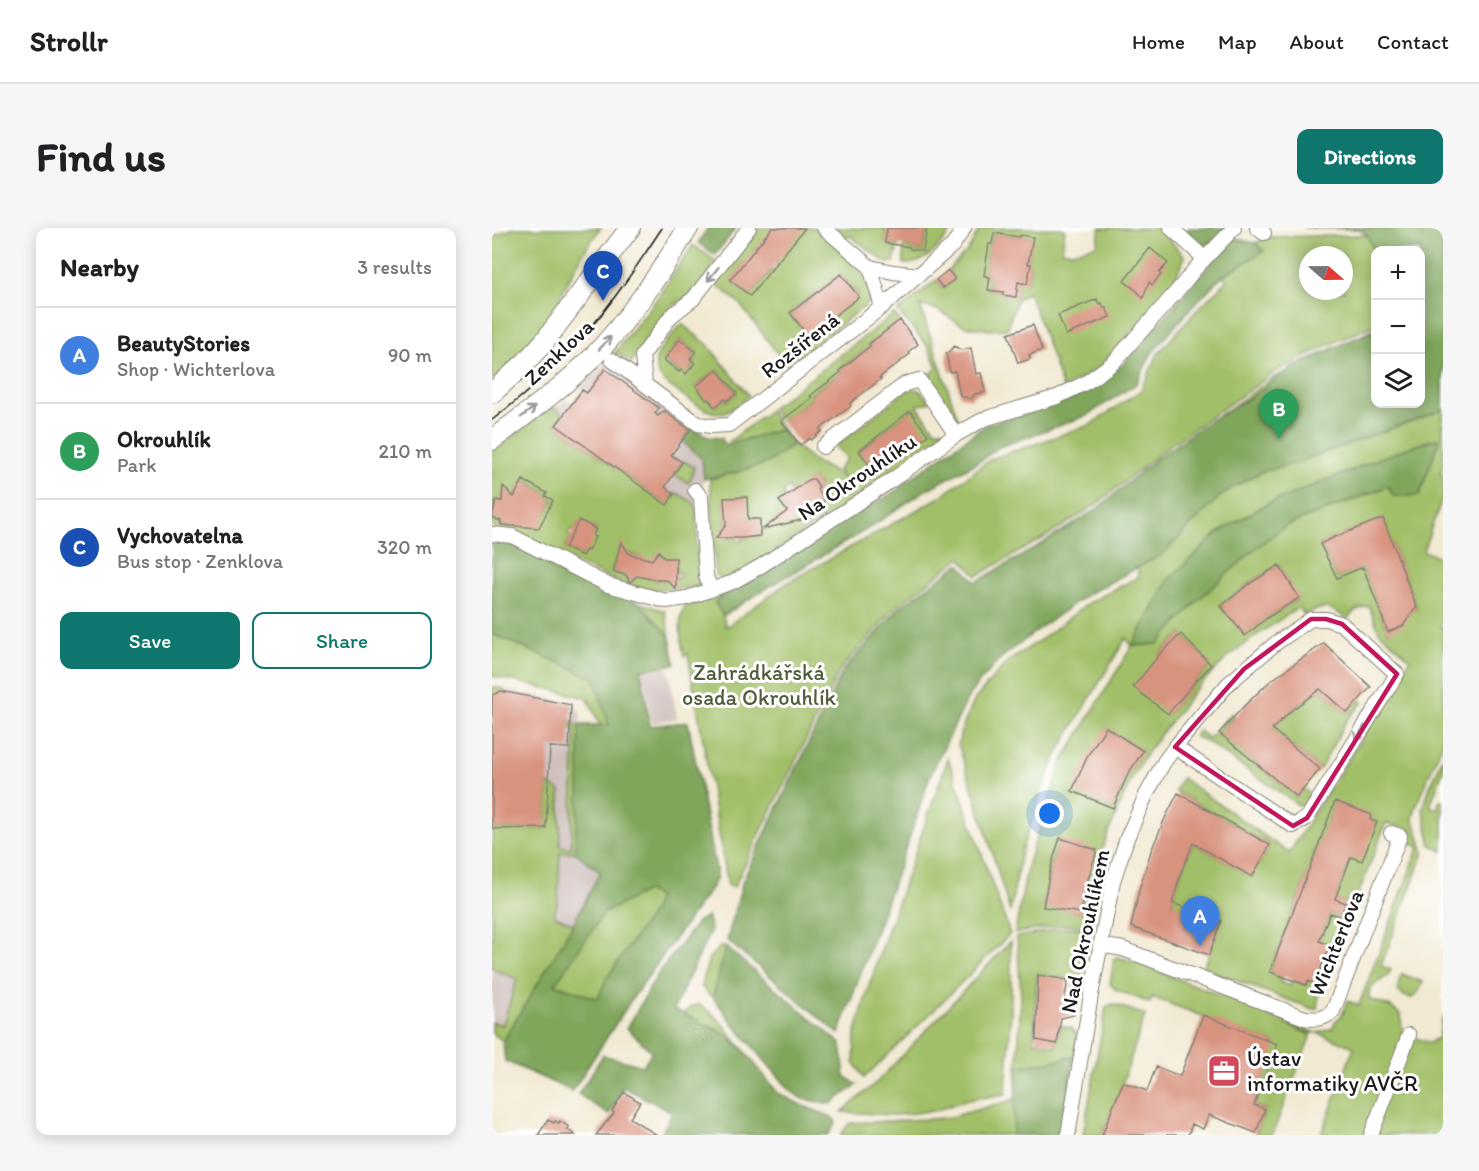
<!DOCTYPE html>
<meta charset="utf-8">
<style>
:root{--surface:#fff;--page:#f6f6f6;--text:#202124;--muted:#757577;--line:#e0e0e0;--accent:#0f766e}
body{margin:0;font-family:Itim,sans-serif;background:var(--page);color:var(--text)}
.controls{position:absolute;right:18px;top:18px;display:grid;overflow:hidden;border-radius:12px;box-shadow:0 3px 15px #0003}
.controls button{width:54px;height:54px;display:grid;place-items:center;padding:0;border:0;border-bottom:2px solid var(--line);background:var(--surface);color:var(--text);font:30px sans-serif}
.compass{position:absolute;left:807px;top:18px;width:54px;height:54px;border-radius:50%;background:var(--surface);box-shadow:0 3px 15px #0003;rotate:110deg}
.you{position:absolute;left:558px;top:586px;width:21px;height:21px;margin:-15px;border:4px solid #fff;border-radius:50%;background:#1a73e8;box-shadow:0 0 0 9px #1a73e833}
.badge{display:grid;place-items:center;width:39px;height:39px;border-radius:50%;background:var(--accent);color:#fff;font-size:20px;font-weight:700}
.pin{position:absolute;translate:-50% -50px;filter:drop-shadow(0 2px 3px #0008)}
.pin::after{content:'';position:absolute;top:32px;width:21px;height:18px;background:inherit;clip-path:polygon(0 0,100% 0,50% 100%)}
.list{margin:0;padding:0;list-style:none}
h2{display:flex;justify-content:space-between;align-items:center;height:78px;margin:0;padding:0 24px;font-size:26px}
h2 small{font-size:20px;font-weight:400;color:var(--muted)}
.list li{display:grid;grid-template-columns:39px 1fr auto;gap:18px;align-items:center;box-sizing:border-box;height:96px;padding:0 24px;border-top:2px solid var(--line)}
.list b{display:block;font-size:22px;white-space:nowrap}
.list p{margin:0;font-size:20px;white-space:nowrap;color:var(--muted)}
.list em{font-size:20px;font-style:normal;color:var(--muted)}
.actions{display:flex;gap:12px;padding:18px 24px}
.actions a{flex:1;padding:14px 0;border:2px solid var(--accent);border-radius:12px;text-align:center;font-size:21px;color:var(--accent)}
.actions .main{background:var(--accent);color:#fff}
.icon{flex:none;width:33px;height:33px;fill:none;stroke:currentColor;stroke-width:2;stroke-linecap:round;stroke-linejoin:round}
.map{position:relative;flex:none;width:951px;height:907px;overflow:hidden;border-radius:12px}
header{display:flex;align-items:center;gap:36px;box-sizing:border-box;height:84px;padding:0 30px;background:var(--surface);border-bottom:2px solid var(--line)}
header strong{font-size:28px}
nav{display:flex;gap:33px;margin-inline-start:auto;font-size:21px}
.intro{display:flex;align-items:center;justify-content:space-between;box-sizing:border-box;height:144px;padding:0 36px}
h1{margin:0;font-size:42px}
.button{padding:15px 27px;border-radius:12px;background:var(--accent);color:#fff;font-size:21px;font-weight:700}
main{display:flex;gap:36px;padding:0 36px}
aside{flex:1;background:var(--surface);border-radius:12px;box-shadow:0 3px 15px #0003}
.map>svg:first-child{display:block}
.industrial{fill:#cfc0bb}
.green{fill:#a1bf67;stroke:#5e6e42;stroke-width:1.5;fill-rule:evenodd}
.forest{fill:#80a65c;stroke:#4e613c;stroke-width:1.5;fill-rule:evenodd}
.building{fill:#d8937e}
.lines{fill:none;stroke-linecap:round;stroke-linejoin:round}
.street-casing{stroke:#868277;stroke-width:16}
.secondary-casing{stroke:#868277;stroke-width:22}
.street{stroke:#fff;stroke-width:14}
.secondary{stroke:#fff;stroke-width:20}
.tram{stroke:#1c1c1c;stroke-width:1.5}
.oneway{stroke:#999}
.marked{fill:none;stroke:#c2185b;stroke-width:4.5;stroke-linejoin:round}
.labels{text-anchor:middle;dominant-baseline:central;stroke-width:6;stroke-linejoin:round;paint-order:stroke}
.street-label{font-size:22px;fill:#1c1c1c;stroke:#fff}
.park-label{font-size:22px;fill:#515d3a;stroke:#fff}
.poi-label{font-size:22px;fill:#1c1c1c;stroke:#fff;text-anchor:start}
</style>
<header>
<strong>Strollr</strong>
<nav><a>Home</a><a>Map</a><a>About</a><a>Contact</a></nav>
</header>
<div class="intro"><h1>Find us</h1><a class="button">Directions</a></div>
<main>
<aside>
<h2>Nearby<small>3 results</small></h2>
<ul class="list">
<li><span class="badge" style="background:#3f7fe0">A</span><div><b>BeautyStories</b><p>Shop · Wichterlova</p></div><em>90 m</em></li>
<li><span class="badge" style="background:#2e9e5b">B</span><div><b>Okrouhlík</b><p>Park</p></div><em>210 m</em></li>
<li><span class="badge" style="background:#1a4fb4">C</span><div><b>Vychovatelna</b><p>Bus stop · Zenklova</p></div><em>320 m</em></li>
</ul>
<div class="actions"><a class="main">Save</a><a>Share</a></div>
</aside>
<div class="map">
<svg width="951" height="907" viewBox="0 0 951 907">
<rect width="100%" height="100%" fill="#fff"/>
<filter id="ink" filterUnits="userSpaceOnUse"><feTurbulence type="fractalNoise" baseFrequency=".0167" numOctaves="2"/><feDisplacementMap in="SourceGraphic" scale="12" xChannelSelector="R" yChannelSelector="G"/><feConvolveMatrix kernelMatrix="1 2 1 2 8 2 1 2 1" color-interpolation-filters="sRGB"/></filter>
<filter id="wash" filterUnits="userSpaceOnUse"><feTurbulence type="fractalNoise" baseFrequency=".008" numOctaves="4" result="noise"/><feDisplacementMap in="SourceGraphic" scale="24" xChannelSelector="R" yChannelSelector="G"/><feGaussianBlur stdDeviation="1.35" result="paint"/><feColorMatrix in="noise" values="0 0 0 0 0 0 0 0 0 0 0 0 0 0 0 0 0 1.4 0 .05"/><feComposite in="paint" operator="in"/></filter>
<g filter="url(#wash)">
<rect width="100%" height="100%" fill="#f1e9d2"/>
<path class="industrial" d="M113 135 200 199 190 213 210 231 212 251 204 279 175 277 64 197 71 186 63 180 74 172 80 176 90 162 88 160Z
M176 439 185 490 160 495 151 444Z
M0 459 81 475 89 486 87 497 108 644 81 697 11 813 0 805Z"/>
<path class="green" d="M21 0H109C91 22 80 46 67 71L71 73C52 103 26 130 0 153V9Z
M266 0H324L344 17 373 49 378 69 377 73 374 77 295 138 247 75 222 55ZM264 20 286 37 280 44 279 43 258 68 239 52ZM349 46 367 68 316 108 298 85Z
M343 0H392V3H395L393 15 406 17 402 34 396 35 392 33 358 8 355 10Z
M435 0H461C450 16 433 38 412 36L411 24 413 18 418 19V21L431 23Z
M488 0H568L573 1 570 22 580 24 605 17 608 0H667L693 29 679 59 609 138 571 161 537 64 525 71 515 101 497 102 472 98 446 82 428 77 468 197 466 198 436 153 438 146 445 140 437 120 406 83 444 52 451 60 462 51 456 42 476 22ZM502 5 527 9 528 7 540 9 536 36 539 37 535 55 526 54 524 69 511 67V64L496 62 498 49 492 48 497 16H500Z
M875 7 883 25V97L847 112 788 141 678 217 605 276 560 305 485 348 468 330 403 380 348 442 242 659 236 658 196 426 192 428C189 412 185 393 193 378L206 374 240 361 223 374 231 388 234 399 295 355 448 269 499 231 598 197 649 162 666 126 700 87 735 52 730 48 771 23 763 15 775 9ZM816 27H852V63H816Z
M201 17 225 34 200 66 180 78 177 81 139 135 123 124 161 76Z
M402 86 408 92 377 116 378 118 348 141 349 144 318 167 320 170 289 193 280 180Z
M190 96 215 116 257 168C248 175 237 185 225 185 214 185 172 156 167 147 164 143 163 133 165 129 168 120 183 103 190 96ZM188 111 204 124 198 131 203 135 199 141 193 137 187 144 172 132ZM225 142 245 165 235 173 233 171 223 179 216 171H214L204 158Z
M883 101 884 176H928L951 136V239L948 246 951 247V268L931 323 951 330V390L948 399 951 401V514L924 579 921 590 932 624 889 738 899 742C893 757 876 751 877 771L899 779 909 787 910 805 938 815 941 812 946 811C949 803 948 798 951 789V907H829L862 819 825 805 841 800 843 794 850 787 855 773 867 777 927 619 916 614 920 603 894 595 829 762 826 772 825 781H821L710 740 717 727 680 675 689 645 701 615 760 648 778 617 686 565 683 562 690 550 797 625 908 450 918 431 887 403 877 378 864 382 855 391C838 378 832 377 812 387L807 379 765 407 736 429 702 463 656 523 636 558 617 603 602 645 593 698 574 697 523 705 536 635 570 534 640 418 634 410 568 520 551 559 529 624 518 684 492 597 466 516 470 500 483 471 515 434 550 411 595 376 646 349 648 244 781 150ZM948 211 937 239 897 258 793 298 763 321 705 373 666 416 640 418 727 304 775 276 848 247 893 228 939 212ZM891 291 925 380 896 404 872 342 868 340 845 350 828 316 843 309ZM787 337 806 371 775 390 753 407 729 378 756 356ZM689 406 719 437 700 457 676 486 667 427ZM614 500 651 523 636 546 621 580 581 563ZM843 574 884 594 859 629 843 671 854 675 848 689 838 685 827 713 823 756 816 753 814 757 800 752 798 758 788 754 790 748 778 743ZM568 610 594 658 589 685 551 678 559 638Z
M421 161 427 162 438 174 425 178 443 202H452L451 205 365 269 363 268V271L252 343 231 352 224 347 218 251 242 245 275 235 301 216 323 234 347 246 356 257 346 242 355 230 344 219 345 217 414 163ZM418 183 395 238 384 245 367 223ZM321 250 327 258 325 261 333 272 310 289 297 286 287 273 293 268 291 264 296 260 300 265ZM254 269 252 291H268V308L250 310V313L246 314 245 310H233L230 309 234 300 232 271Z
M58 179 63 180 71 186 64 197 174 276 184 265 201 274 204 279 207 358 193 361H155L133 357 50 320 16 301 0 300V290L9 293V297L46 299 61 272 53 268 54 264 31 252 22 269 11 259 10 273 4 272 0 287V223L33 199ZM87 293 104 301 90 328 73 320 79 309 76 307 78 302 82 303ZM127 322 148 329 142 351 140 352H136L135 348 121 344ZM163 328 171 330 184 331V345H188V349L184 350 182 355 177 352H163Z
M278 182 290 201 236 217 238 213Z
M192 233 202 239 199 251 196 255 183 247V245Z
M0 311 146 374 173 383 183 436 149 442 158 498 196 494 225 647 222 656 139 772 80 863 13 833 11 813 0 805V794L11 797 25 751 0 741V601L54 600 56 555 68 563V618L79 620 83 501 0 479V459L12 461 13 478 87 497H108L95 470 0 448ZM83 624 108 644 81 696 62 687 66 673 68 625Z
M828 461 855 485 868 471 871 474 854 493 828 541 780 501 800 482Z
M740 485 742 488 728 505 804 569 812 561 818 566 811 578 809 579 715 514 702 508 707 503 713 508 718 510Z
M951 528V542L938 578 945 581 948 572 951 573V624L939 617 931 581 937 561Z
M456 530 518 706 440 784 372 850 362 834 363 807 376 761 399 693Z
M574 700H591L598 708 586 774 579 773 583 752 545 746 542 813 564 818 569 798 579 800 586 808 569 907H348L358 895 455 890 524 871 529 768 525 709Z
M519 713V784L514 866 474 872 442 883 403 887 350 884 386 853Z
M229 718 234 719 221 769 217 767 210 759 212 748 217 730Z
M626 729 640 733 823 804 821 806 793 796 819 807 780 907H764L773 881 762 877 784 816 660 769 658 775 624 762 618 756 622 730Z
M910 746 931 754C925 769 920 776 906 763V756Z
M206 776C225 786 237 804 250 820L233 806 192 786 199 779Z
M621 776 653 787 631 854 610 907H591L614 779Z"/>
<path class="forest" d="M216 0H244L223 27 206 15Z
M697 0H734C715 21 716 23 694 3Z
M812 0H951V182L801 236 769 244 740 260 725 271 671 326 598 365 552 397 508 431 479 464 438 548 418 608 347 806 235 712 251 652 351 443 407 380 467 336 484 354 543 320 605 281 665 230 716 194 759 169 799 140 854 114 883 103 884 176H928V22H884L883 25 875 7 866 1Z
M741 10 763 15 772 23 730 48 696 83 660 125 644 156 594 188 507 219 488 233 434 262 374 302 265 366 231 388 223 374 240 361 260 352 292 329 347 294 372 280 377 279 407 261 412 255 494 197 572 174 599 161 630 137Z
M200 199 216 209 230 210 231 214 236 217 290 201 301 216 275 235 242 245 212 251 210 231 190 213Z
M948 211 927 268H901L896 258 793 298 763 321 705 373 666 416 640 418 678 350 727 304 775 276 848 247 893 228 939 212Z
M0 311 24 318 97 353 146 374 177 407 183 436 149 442 158 498 196 494 225 647 222 656 139 772 80 863 13 833 11 813 81 697 108 644 83 624 87 562V497H117L102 450 0 406ZM154 663 166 669 161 683 114 751 106 771 63 756 112 685Z
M215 688 219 702 182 781 233 806 250 820 286 865 309 877 340 889 344 894 336 907H169L180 884 131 859 117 887 86 866 111 827 151 838 160 824 135 800 166 746 206 693Z
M234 719 349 816 353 848 365 857 339 876 310 871 299 863 242 797 221 769Z
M582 828 567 907H521L525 838 553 835Z"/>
<g id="blocks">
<path class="building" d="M280 0H313L258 68 238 52Z
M395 0H435L431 23 418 21V19L393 15Z
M502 5 527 9 528 7 541 9 536 36H539L535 56 526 54 524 69 511 67V64L496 62 498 49 492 48 497 16H500Z
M658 20 676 35 667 45 669 47 660 57 657 54 651 70 645 63 632 53Z
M456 42 463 51 451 60 444 52Z
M349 46 367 69 316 108 298 85Z
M605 71 607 76 610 75 612 80 614 79 618 89 574 107 566 87Z
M408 92 426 116 416 124 418 126 387 150 389 151 358 175 359 178 328 201 330 203 319 212 318 210 308 217 289 193 320 170 318 168 349 144 348 142 378 118 377 116Z
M541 97 550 122 537 127 538 131 526 135 516 106Z
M188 111 204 124 198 131 203 135 194 146 190 141 187 144 172 132Z
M462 118 469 122 479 120 484 146 489 145 493 164 483 166 479 171 468 168 463 143 458 144 454 125 457 124Z
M113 141 167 180 163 185 166 188 172 183 198 202 179 227 190 234 173 259 182 266 175 277 64 197 90 162 95 165Z
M225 142 245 165 234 173 233 171 223 179 216 171 214 172 204 158Z
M418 183 436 207 384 246 367 223Z
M318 251H322L327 259 325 261 333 272 310 289 309 292 271 301 295 283 287 273Z
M31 252 55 265 53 268 61 272 47 300 9 297V293L0 290 4 272 10 273 11 258 22 269Z
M255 269 256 291H268V308L250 310H224L234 297 232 270Z
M891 290 925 380 922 382 911 398 896 404 871 339 845 350 828 316 843 309Z
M87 292 104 301 101 308 103 309 96 323 94 322 90 328 73 320Z
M129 313 137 326 160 332 167 323 172 330H184V361L175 352H164L145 348 138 354 134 347 121 344Z
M787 337 807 370 775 390 753 408 729 378 757 356Z
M689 406 719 437 700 457 676 486 641 459 667 427Z
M832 415 879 459 855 485 828 461 800 482 780 501 828 541 805 569 727 505 754 476 777 454Z
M9 463 79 477 77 520 58 519 54 600 0 601V467Z
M614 499 651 523 636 546 621 580 580 563 596 527Z
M686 565 778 617 760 649 701 615 689 645 680 675 729 693 717 727 639 699 647 662 659 623 674 588Z
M843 573 880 587 878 592 885 594 870 633 859 629 843 671 854 675 848 689 838 685 827 713 838 717 823 756 816 753 814 757 778 744Z
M568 610 605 622 594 658 589 685 551 679 559 638Z
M546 747 576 752 572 774 581 777 583 780 582 787 569 790 565 816 544 812Z
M711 787 785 816 762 877 773 881 764 905 717 887 711 901 700 896 696 907H610L631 854 655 863 664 839 688 848Z
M132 864 148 874 138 890 165 907H104L122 885 120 883Z
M56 892 62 895 63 893 67 895 68 893 77 899 75 901 83 907H46Z"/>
</g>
</g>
<g filter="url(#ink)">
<use href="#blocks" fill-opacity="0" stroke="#868277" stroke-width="1.5"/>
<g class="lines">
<g class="street-casing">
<path id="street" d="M332 0 378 39 401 44 427 47
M679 0 712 30
M765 0 772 5
M378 39 390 79
M120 132 206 196 219 198 237 197 390 79 461 17 472 0
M153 156 150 128 179 88 201 71 257 0
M331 219 413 156 427 152 464 207
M203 262 209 269 214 348 219 362
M0 306 20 308 116 357 174 373 195 370 241 354 269 338 394 256 464 207 492 191 565 169 595 154 621 135 685 63 703 41 742 0
M608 717 631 721 813 790C826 792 832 791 841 783L908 608 899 605
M576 907 599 767 621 653 635 610 654 567 672 534 683 519 736 456 784 415 819 391H834L850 396 905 446 815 590 801 598 683 519
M879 907 917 807"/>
</g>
<g class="secondary-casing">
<path id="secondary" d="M0 165 32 136 52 114 138 0
M0 212C34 186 69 161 100 130 137 92 168 45 196 0"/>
</g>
<use href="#street" class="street"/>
<use href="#secondary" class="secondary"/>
<path class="tram" d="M0 192C32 168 62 141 89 111 119 77 145 38 170 0"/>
</g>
<defs><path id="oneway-shaft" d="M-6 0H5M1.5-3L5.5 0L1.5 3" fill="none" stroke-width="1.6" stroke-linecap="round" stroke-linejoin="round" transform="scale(1.5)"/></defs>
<g class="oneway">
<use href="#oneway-shaft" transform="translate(221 46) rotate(128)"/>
<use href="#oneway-shaft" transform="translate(113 115) rotate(-48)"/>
<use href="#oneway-shaft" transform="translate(36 184) rotate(-37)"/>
<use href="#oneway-shaft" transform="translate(868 505) rotate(123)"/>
</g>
</g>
<path class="marked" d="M819 391H834L850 396 905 446 815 590 801 598 683 519 752 441Z"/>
<defs>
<g id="office-square" transform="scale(1.725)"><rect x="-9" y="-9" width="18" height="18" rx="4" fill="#d1495b" stroke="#fff"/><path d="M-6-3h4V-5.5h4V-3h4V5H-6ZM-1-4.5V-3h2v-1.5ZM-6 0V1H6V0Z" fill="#fff"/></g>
</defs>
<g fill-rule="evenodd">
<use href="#office-square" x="732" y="843"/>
</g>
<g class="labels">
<g class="street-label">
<text transform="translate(308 117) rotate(-38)">Rozšířená</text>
<text transform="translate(67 124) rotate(-43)">Zenklova</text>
<text transform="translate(365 249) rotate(-34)">Na Okrouhlíku</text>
<text transform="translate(593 703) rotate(-78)">Nad Okrouhlíkem</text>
<text transform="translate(844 715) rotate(-68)">Wichterlova</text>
</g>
<g class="park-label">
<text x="267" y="444">Zahrádkářská<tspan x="267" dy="25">osada Okrouhlík</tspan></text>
</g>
<g class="poi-label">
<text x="755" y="830">Ústav<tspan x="755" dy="25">informatiky AVČR</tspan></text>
</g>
</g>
</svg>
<div class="controls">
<button>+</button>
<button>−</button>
<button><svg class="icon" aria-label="layers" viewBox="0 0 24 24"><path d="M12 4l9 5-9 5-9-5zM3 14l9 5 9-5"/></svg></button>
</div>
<svg class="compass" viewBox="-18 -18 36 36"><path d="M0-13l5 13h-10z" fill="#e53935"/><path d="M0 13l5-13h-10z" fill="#757577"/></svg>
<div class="you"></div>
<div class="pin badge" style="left:708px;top:718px;background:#3f7fe0">A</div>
<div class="pin badge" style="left:787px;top:211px;background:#2e9e5b">B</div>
<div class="pin badge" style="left:111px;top:73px;background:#1a4fb4">C</div>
</div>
</main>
